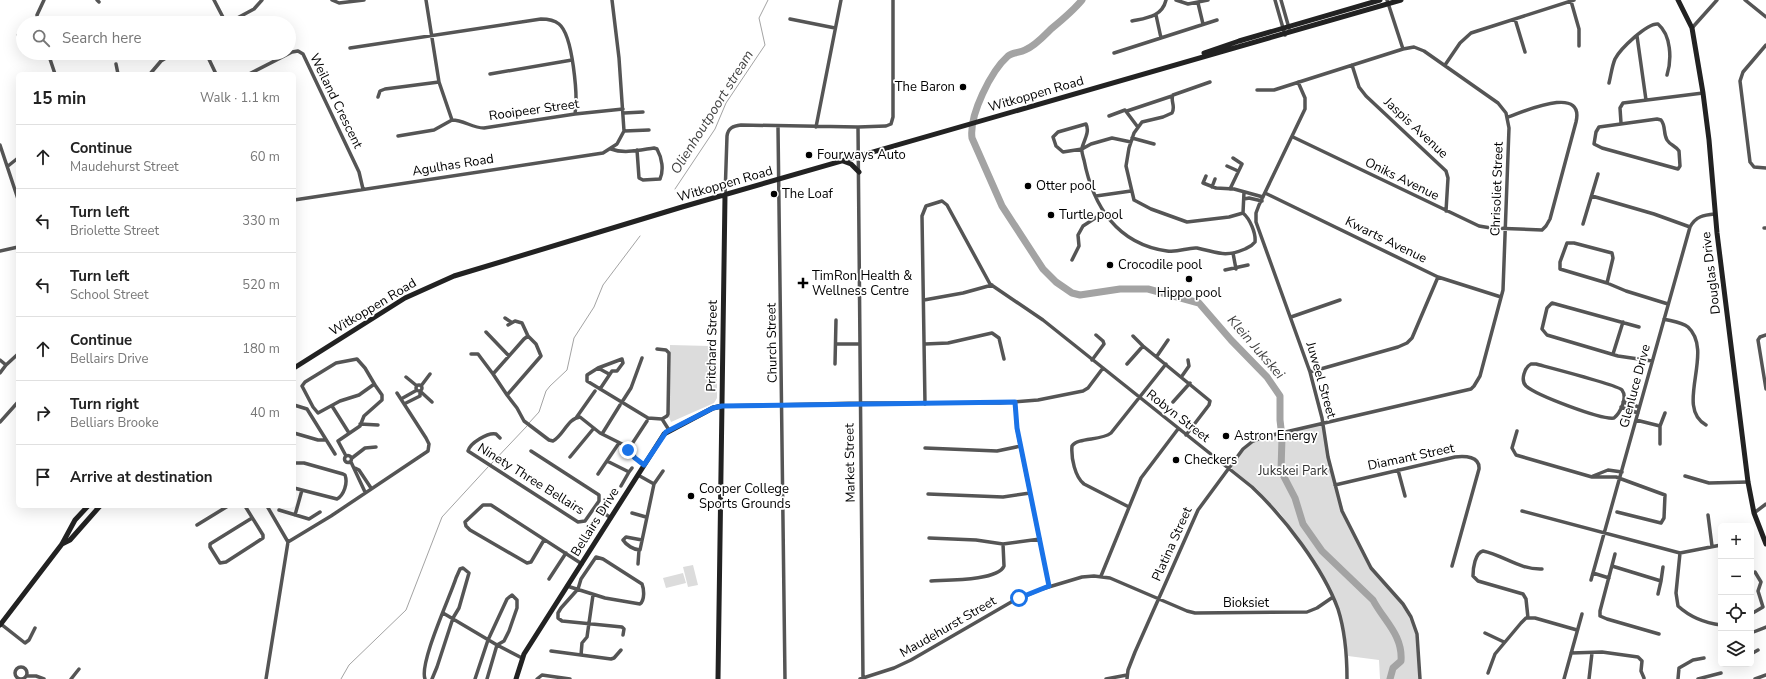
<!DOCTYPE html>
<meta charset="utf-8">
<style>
:root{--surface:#fff;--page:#f2f2f2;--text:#222;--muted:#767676;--line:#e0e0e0}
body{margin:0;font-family:"Nunito Sans",sans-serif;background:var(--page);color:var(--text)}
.controls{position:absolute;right:12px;bottom:12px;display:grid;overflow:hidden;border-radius:6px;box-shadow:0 4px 16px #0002}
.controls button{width:36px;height:36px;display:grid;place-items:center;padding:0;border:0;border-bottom:1px solid var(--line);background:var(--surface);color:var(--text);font:20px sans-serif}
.stop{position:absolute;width:12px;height:12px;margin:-9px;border:3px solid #1a73e8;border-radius:50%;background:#fff}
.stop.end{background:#1a73e8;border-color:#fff;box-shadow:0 1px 4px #0008}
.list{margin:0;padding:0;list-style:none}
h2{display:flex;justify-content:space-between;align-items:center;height:52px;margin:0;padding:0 16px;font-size:17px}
h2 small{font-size:13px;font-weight:400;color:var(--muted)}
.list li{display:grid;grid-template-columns:26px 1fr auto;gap:12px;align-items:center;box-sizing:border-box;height:64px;padding:0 16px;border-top:1px solid var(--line)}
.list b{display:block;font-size:15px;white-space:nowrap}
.list p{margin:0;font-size:13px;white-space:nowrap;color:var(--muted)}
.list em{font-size:13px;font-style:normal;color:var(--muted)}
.icon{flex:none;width:22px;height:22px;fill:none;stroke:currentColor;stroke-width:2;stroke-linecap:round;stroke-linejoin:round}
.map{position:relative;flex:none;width:1766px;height:679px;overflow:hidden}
.search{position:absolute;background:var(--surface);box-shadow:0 4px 16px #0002;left:16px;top:16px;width:280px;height:44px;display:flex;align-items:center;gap:10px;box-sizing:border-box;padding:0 14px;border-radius:22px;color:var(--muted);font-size:15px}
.panel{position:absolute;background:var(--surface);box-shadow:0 4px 16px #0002;left:16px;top:72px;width:280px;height:436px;border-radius:6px}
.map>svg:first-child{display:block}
.green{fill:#dcdcdc}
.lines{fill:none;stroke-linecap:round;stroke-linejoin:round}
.stream{stroke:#a3a3a3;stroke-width:1}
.river{stroke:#a3a3a3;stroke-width:7}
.street{stroke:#555;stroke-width:3.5}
.secondary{stroke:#222;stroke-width:5}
.route{stroke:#1a73e8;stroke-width:5}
.poi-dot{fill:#000;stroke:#fff;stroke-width:1.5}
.labels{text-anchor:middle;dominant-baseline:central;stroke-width:3.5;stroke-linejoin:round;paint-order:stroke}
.poi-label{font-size:13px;fill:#000;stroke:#fff;text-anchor:start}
.street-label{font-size:13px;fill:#000;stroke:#fff}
.park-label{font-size:13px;fill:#333;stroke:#fff}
.water-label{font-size:14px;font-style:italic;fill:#444;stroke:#fff}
</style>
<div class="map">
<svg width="1766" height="679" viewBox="0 0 1766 679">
<rect width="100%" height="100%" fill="#fff"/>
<path class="green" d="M670 345 710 346 717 351V398L714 403 671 422 669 417Z
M1323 424 1335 485 1347 520 1364 556 1402 605 1417 632 1419 679H1380L1379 660 1348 656 1345 632 1339 611 1309 554 1280 513 1257 489 1230 467 1242 451 1252 441Z
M693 565 698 585 688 587 683 567Z
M683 573 686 583 666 588 663 578Z"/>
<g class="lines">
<path class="stream" d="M675 189 715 129 726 103 765 45 759 18 768 0
M529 423 539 412 546 391 550 386 567 370 574 338 594 307 603 285 640 236
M491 464 527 426
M341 679 349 665 406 610 442 517 488 467"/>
<path class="river" d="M1082 0C1073 11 1062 20 1051 29 1043 37 1035 46 1025 50 1020 53 1013 52 1008 56 991 71 969 115 972 138L1002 206 1043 269 1056 282 1072 293 1080 295 1120 289H1148L1199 303 1231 340 1267 377 1280 396V420L1282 437 1281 471 1295 498 1303 524 1322 551 1373 600C1384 621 1403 635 1401 661L1393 668 1390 679"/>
<path class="street" d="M97 0 99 2
M214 0 226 23
M332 0 339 3 364 0
M426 0 439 82 452 120C464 120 472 128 484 128L575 114 623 109
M1176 0 1188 4 1208 0
M1275 0 1285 35
M1281 0 1289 28
M1387 0 1403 49
M1745 0 1766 17
M1571 1 1579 29V46
M1198 3 1203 24
M1156 15 1161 38
M790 19 835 28
M1515 19 1525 52
M1132 21C1146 18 1162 17 1166 0
M38 23 37 15 44 0
M228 23 254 9 262 0
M1692 28 1717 0
M18 35 23 33
M1637 36 1646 100
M1766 45 1743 72 1740 81 1750 162 1754 167 1766 168
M350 48 541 19C547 19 554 20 559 24 573 35 578 97 575 114
M48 53 55 74
M206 53 216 74
M1114 53 1217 20
M116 64 118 74
M1352 65 1359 87 1366 96 1446 171 1448 178 1446 211
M1445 65 1460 43 1471 33 1574 0
M150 74 161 61 174 53
M249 74 292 52 298 51 303 54 359 172 363 189
M490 74 572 60
M1210 82 1173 95C1170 101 1176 106 1172 113L1163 117 1142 122 1134 133 1129 148 1126 166 1134 200 1151 209 1187 222 1229 217 1243 213
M1298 82 1305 98V109L1259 205 1256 213V222L1310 372 1322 418 1328 457 1342 511 1371 568 1403 604 1411 617 1417 634 1420 679
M1609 83C1611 75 1612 66 1615 59 1620 49 1647 23 1658 24 1671 35 1672 59 1667 75
M378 97 380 91 385 89 439 82
M1127 111 1172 96
M624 113 643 112
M1109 116 1125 110 1137 126
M1657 119 1661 120C1666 126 1663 133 1667 140 1670 145 1676 146 1679 151L1680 166 1678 169 1602 148 1594 144 1596 132 1599 127Z
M1621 123 1620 108 1623 103 1703 93
M778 127 785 679
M816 127 841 0
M858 127 863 679
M624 131 649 130
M398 136 434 130 452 120
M1293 137 1479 226 1491 228 1542 230 1546 226 1550 219 1576 122C1585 84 1523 112 1508 117
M1132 138 1154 144
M1131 142 1112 138 1091 144 1082 149 1063 152 1056 146 1053 137 1058 132 1086 124C1090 132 1084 140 1082 148 1081 151 1083 156 1084 160 1093 206 1117 244 1167 251 1178 253 1188 247 1197 248 1217 252 1224 258 1245 249 1249 247 1252 246 1255 242 1256 233 1250 219 1243 213
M0 145 18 199
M611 149C624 154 640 150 654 148L657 149C662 158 664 170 660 179L643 180 639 178 637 150
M8 166 18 158
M1227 166 1238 171
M1206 176 1203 183 1216 188 1234 189 1263 197
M1212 187 1215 179
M1230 189 1242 164 1233 158
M1265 193 1438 277 1501 297
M725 196 727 136C728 128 733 126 741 125L858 127 886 126 891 124 893 117V0
M1096 196 1131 191
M1592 196 1654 214 1690 227
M1244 199 1249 198 1262 201
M294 200 603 153 617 144 624 131 619 58 612 0
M1243 213 1244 192
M1583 224 1598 174
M1764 228H1766
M0 251 18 247
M1233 253 1236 269
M1072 260 1079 246 1078 235 1083 226 1103 213
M1225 270 1248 265
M1607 283 1560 269V262L1567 243H1574L1612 253 1613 258 1607 283 1626 291 1668 304
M924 300 963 293 992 285
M1291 317 1340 300
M505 318 511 322
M1664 319C1671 321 1682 322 1688 327 1715 352 1674 407 1706 425
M508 325 515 321 522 323 528 336 536 344 541 356 507 395 517 408 524 421 549 440 553 441C563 436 568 418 580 417L600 433 624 445 635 458 644 465
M1639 327 1552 303 1547 308 1542 329 1547 335 1618 356 1652 361
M486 332 509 356
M1766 335 1760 337 1758 340 1766 389
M1133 336 1143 346 1210 401 1209 405 1186 435
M836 344H860
M925 344 948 343 992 333 999 338 1004 359
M657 349 666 350 669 353 668 414 667 416 662 419 669 430
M471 354H478L493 374
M1613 354 1623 322
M1157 356 1168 340
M0 360 6 365
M1092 360 1104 344 1103 341 1096 335
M835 364 836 320
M1127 364 1143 346
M1531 364H1536C1547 367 1618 385 1622 390 1628 398 1620 413 1614 418 1601 420 1536 395 1526 386 1520 380 1525 367 1531 364Z
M598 368 609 374
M1310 372 1398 347 1407 343 1412 338 1438 277
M0 373 6 365 18 354
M1182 376 1189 366 1188 360
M406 377 417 386
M416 388a3 3 0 1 1 6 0a3 3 0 1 1-6 0Z
M421 386 430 374
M600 389 612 371H617L623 363 622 359 598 368 587 375V381L648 418 662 419
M420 391 432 402
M507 395 493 374 524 339 528 336
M401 399 417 390
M622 402 631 388 642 358
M1015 402 1017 429 1049 586
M1173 402 1190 383
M1623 402 1639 407
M404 404 420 396V391
M925 404 922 216 926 206 942 201 947 205 990 284 1043 320 1252 487C1284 517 1323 568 1338 609 1345 631 1347 657 1347 679
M294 405 307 409 335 454
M332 406 349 433
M722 406 860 403H1000L1038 400 1083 391 1088 388 1103 368
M1621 407 1638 413
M576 418 595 391
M1636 420 1660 426
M0 422 18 402
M360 424 378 425
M1517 431 1512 448 1516 455 1592 477H1616L1665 495 1664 518 1661 523 1617 512
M294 433 318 440H326
M602 434 620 405
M500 438 496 434C488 432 470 443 468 451L578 522 585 521 599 501V495L531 451
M1660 444V426L1665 413
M925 448 997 451 1021 446
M628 450 647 421
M344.5 459a3.5 3.5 0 1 1 7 0a3.5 3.5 0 1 1-7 0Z
M346 456 338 441 360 426 364 416 382 400V395L375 385H373L359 395 340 401 318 413 313 407 302 386 305 382 336 363 357 359 365 368 375 385
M570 457 594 428
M352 458 365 448 376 447
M607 461 629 472 632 468
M351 462 365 492
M294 463H304L343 474 345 475C348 483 344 495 337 499L294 488
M355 468 359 470 371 488
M1398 470 1405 496
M598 474 619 443
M638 475 654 484 640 550C634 550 626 545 623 540L626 537 642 540
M1593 476 1608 470 1622 472
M1685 476 1709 483 1748 482
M654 484 663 471
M1335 485 1455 457C1465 456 1480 456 1479 469L1452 566
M621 486 629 472
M928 494 1003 497 1030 493
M245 506 263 535V538L226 562 220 563 210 547V544L252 518
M595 507 611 518
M1129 507 1084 484C1075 477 1071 458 1072 446 1078 437 1101 441 1111 433L1166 364
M279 510 309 519 320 512
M1522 511 1680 553 1721 545
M632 513 646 517
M1754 513 1766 504
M295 515 302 490
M1708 515 1712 546
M197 525 228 506
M929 538 976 540 1003 544 1040 539
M544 540 531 562 527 563 470 530 466 526 465 522 483 505H491L582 564
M288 542 331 516 428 451 429 444 426 438 397 393
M1680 553 1676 593 1678 606C1690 617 1705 623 1721 625
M1615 554 1600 611V616L1607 619 1659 634
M638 564 639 550
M1612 566 1661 581 1663 567
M1593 573 1609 578
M1101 576 1141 478 1178 429
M549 579 566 553
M1591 580 1690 227C1696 216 1704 215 1715 214
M931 581C946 580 998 581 1004 566L1003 544
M567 586 605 598 640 604C645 600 644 589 642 584L603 559 596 557 581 579 578 589 561 608 558 613V618L562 621 622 627 624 629 623 635
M1658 594 1661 581
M443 613 497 645 522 658
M1751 614 1763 607 1758 591 1761 582 1755 572
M1528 618 1526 599 1523 594 1478 581 1473 576C1473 568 1475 553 1483 551 1503 555 1520 570 1542 569
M1 624 25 643 29 640 35 628
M1485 633 1504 642
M1751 633 1766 627
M551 651 611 659 614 658 621 650
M1571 653 1602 652 1638 657 1642 661 1641 671 1644 678
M1751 654 1758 650
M581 655 582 643 587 637 593 595
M15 673a6 6 0 1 1 12 0a6 6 0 1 1-12 0Z
M1488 673 1495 654 1521 623 1526 618H1535L1577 630
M28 676H36L44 679
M71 679 79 669
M266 679 288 542 267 506
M425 679C419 663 450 597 456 578L460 569 463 568 469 573 459 608 453 618 437 667 432 679
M475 679 488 640 507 599 512 595 517 600V608L509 631 504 641 497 645 487 679
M537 679 542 675 570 679
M860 679 894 668 911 660 1013 601 1042 589 1082 577 1094 576 1110 578 1187 611 1195 613 1307 612 1317 608 1333 597
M1106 679 1127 675
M1127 679 1128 670 1135 652 1198 510 1243 449 1253 441 1264 437 1471 389 1474 386 1480 376 1503 290 1509 128 1506 113 1498 103 1424 51 1414 47 1403 49 1274 90H1257
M1564 679 1582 614
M1589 679 1592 653
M1678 679 1679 668 1693 660 1704 658
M1698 679 1721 673
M1755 679 1766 675"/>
<path class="secondary" d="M1678 0 1692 28 1703 93 1709 140 1717 233 1748 482 1754 513 1766 544
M1204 53 1239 41 1380 0
M843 161 851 164 859 172
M294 368 405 298 454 276 682 207 1401 0
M62 544 70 540 100 506
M0 625 62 544 75 520 88 506
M516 679 524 654 664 434 713 408 722 406
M718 679 725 196"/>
</g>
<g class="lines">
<path class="route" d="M628 450 635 458 644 465 666 432 713 408 722 406 1015 402 1017 428 1049 586 1019 598"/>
</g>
<g class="poi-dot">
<circle cx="963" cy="87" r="4"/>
<circle cx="809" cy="155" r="4"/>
<circle cx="1028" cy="186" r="4"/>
<circle cx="774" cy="194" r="4"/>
<circle cx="1051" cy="215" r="4"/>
<circle cx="1110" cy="265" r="4"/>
<circle cx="1189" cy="279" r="4"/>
<path d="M801 277h4v4h4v4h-4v4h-4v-4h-4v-4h4z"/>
<circle cx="1226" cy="436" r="4"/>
<circle cx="1176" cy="460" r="4"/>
<circle cx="691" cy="496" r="4"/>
</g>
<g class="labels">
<g class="poi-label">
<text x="955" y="87" text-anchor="end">The Baron</text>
<text x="817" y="155">Fourways Auto</text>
<text x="1036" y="186">Otter pool</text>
<text x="782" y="194">The Loaf</text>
<text x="1059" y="215">Turtle pool</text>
<text x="1118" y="265">Crocodile pool</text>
<text x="812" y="276">TimRon Health &amp;<tspan x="812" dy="15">Wellness Centre</tspan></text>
<text x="1189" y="293" text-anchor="middle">Hippo pool</text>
<text x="1234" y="436">Astron Energy</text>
<text x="1184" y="460">Checkers</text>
<text x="699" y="489">Cooper College<tspan x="699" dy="15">Sports Grounds</tspan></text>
</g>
<g class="street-label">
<text transform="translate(1036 94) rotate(-16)">Witkoppen Road</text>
<text transform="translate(336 101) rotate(64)">Weiland Crescent</text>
<text transform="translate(534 110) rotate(-8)">Rooipeer Street</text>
<text transform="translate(1416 128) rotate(43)">Jaspis Avenue</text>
<text transform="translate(453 165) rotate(-9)">Agulhas Road</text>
<text transform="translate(1402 179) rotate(26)">Oniks Avenue</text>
<text transform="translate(725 184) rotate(-16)">Witkoppen Road</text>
<text transform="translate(1497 189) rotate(-88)">Chrisoliet Street</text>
<text transform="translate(1386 240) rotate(26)">Kwarts Avenue</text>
<text transform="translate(1711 273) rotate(-97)">Douglas Drive</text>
<text transform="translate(373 307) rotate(-31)">Witkoppen Road</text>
<text transform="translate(772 343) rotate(-91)">Church Street</text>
<text transform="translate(712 346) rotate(-89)">Pritchard Street</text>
<text transform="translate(1321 380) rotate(74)">Juweel Street</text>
<text transform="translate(1635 386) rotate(-75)">Glenluce Drive</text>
<text transform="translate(1178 416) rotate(38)">Robyn Street</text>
<text transform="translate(1411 457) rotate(-12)">Diamant Street</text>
<text transform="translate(850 463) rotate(-91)">Market Street</text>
<text transform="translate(531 479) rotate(32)">Ninety Three Bellairs</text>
<text transform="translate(595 522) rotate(-58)">Bellairs Drive</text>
<text transform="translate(1172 544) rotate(-66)">Platina Street</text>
<text x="1246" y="603">Bioksiet</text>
<text transform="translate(948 627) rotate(-30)">Maudehurst Street</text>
</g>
<g class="park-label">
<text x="1293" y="471">Jukskei Park</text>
</g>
<g class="water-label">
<text transform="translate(712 112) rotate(-58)">Olienhoutpoort stream</text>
<text transform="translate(1256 347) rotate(49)">Klein Jukskei</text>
</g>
</g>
</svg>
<div class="controls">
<button>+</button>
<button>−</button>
<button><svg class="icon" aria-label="locate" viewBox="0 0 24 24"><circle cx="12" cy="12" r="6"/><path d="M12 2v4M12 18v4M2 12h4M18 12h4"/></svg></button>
<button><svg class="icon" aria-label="layers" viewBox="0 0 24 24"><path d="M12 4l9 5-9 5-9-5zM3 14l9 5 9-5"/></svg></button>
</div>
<div class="stop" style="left:1019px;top:598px"></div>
<div class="stop end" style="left:628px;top:450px"></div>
<div class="search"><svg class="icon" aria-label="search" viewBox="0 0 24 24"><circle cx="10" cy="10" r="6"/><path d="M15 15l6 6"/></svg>Search here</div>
<section class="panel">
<h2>15 min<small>Walk · 1.1 km</small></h2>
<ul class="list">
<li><svg class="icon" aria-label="ahead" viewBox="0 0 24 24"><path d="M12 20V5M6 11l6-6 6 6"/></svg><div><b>Continue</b><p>Maudehurst Street</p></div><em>60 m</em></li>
<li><svg class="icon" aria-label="left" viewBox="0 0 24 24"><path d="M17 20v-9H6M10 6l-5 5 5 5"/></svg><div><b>Turn left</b><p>Briolette Street</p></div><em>330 m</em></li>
<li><svg class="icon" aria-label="left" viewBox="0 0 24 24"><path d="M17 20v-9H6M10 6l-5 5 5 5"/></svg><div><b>Turn left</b><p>School Street</p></div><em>520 m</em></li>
<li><svg class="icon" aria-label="ahead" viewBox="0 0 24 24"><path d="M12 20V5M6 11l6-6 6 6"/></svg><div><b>Continue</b><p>Bellairs Drive</p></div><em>180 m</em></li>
<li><svg class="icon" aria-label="right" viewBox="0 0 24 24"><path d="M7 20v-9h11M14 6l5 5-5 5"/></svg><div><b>Turn right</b><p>Belliars Brooke</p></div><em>40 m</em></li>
<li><svg class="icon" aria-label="arrive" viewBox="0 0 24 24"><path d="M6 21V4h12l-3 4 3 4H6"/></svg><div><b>Arrive at destination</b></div></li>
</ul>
</section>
</div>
